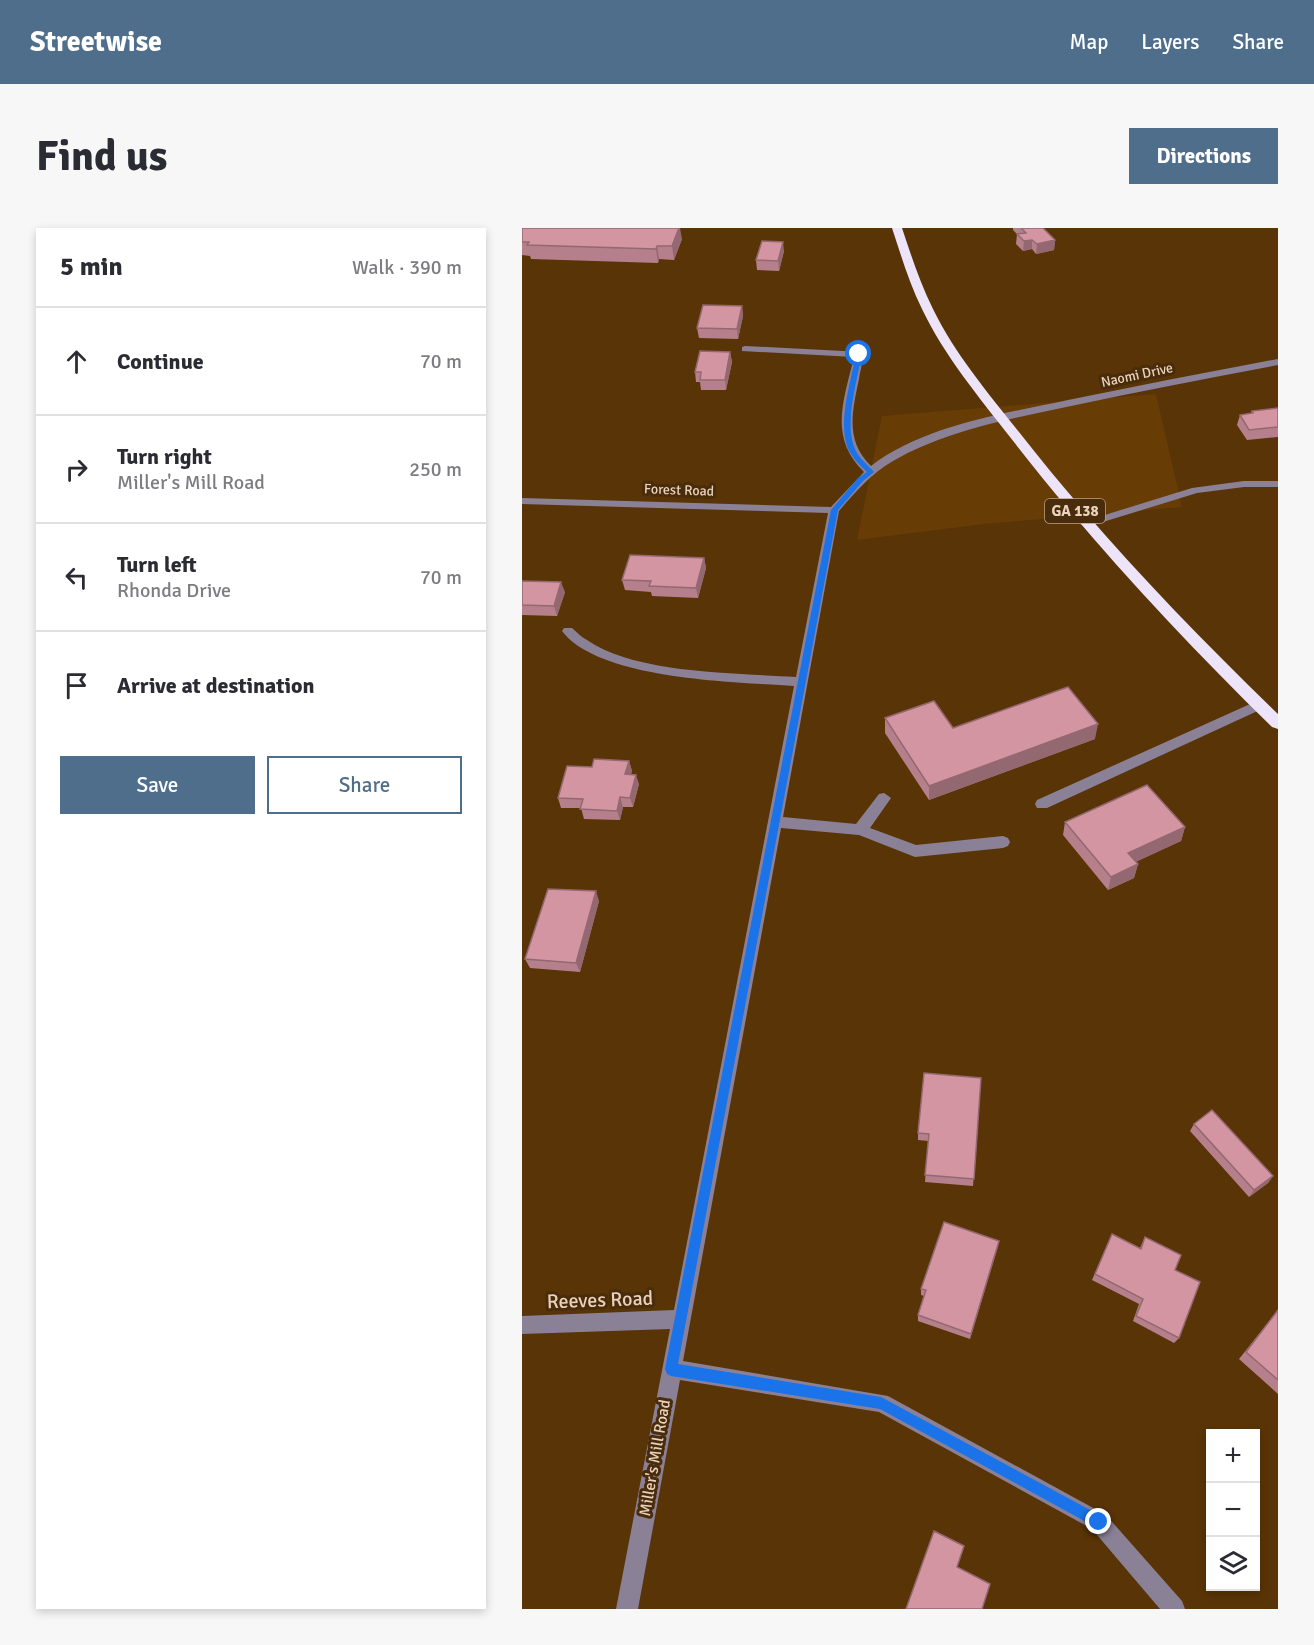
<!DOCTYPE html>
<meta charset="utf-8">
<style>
:root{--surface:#fff;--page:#f7f7f7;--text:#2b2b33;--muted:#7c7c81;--line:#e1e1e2;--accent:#4f6e8c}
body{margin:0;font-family:Signika,sans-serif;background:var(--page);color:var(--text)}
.controls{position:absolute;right:18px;bottom:18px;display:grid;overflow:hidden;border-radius:0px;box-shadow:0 3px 9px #0003}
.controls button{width:54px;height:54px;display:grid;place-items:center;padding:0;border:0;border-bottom:2px solid var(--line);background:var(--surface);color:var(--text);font:30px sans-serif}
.stop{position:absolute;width:18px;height:18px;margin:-14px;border:4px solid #1a73e8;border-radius:50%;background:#fff}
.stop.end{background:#1a73e8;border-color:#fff;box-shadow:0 2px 6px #0008}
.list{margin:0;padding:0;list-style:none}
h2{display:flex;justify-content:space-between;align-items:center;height:78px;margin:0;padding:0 24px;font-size:26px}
h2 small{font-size:20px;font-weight:400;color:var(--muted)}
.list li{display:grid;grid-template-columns:39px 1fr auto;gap:18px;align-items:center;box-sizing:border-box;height:108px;padding:0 24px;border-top:2px solid var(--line)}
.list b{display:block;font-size:22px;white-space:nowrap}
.list p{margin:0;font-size:20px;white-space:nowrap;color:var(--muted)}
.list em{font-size:20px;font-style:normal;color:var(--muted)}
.actions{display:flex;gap:12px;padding:18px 24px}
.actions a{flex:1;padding:14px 0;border:2px solid var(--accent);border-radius:0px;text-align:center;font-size:21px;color:var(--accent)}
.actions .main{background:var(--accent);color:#fff}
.icon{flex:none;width:33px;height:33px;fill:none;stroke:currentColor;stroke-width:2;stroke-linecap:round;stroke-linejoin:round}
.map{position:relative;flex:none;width:756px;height:1381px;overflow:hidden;border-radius:0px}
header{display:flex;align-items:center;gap:36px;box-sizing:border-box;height:84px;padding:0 30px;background:var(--accent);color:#fff}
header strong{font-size:28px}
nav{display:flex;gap:33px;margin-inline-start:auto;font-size:21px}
.intro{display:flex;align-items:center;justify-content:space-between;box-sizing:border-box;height:144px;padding:0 36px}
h1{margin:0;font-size:42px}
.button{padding:15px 27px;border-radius:0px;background:var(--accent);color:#fff;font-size:21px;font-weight:700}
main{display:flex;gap:36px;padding:0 36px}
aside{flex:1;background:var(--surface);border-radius:0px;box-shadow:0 3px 9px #0003}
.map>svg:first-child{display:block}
.built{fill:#673c05}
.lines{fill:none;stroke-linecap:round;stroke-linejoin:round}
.minor{fill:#8b8197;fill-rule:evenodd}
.highway{fill:#eee4fa;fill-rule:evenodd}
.wall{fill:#b5808b}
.shaded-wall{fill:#946871}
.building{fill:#d395a2;stroke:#946871;stroke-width:1.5}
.route{fill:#1a73e8}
.labels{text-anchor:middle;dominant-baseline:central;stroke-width:6;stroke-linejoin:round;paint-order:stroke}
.far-street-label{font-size:14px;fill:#ead3bd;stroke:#492c0c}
.shield{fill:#492c0c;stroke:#baa188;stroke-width:1.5}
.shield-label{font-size:15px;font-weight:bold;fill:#ead3bd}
.street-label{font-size:16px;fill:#ead3bd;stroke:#492c0c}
.near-street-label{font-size:20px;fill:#ead3bd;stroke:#492c0c}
</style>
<header>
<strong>Streetwise</strong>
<nav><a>Map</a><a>Layers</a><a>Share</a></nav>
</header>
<div class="intro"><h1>Find us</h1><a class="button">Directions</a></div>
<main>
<aside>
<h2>5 min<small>Walk · 390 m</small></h2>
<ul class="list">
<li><svg class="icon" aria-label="ahead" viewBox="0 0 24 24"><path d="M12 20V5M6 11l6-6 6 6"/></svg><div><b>Continue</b></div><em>70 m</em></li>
<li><svg class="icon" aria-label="right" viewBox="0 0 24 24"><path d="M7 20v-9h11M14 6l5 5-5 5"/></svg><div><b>Turn right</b><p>Miller's Mill Road</p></div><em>250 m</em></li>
<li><svg class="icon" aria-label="left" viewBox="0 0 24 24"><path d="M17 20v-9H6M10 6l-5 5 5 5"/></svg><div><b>Turn left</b><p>Rhonda Drive</p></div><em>70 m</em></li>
<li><svg class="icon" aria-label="arrive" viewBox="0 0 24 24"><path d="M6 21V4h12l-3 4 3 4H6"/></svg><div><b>Arrive at destination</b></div></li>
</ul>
<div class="actions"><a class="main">Save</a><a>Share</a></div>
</aside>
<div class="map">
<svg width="756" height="1381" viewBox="0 0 756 1381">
<rect width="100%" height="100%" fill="#593406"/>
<path class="built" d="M634 166 660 279 462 296 335 312 360 188Z"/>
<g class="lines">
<path class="minor" d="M223 118 340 124C342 132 338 142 337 151 330 184 323 213 349 238 403 197 481 186 546 172 616 158 686 144 756 131V137C687 150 618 163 549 178 489 191 425 202 371 233 350 245 333 264 317 283L261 589 334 596 357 566 362 565 369 570 348 600 394 617 481 608 486 610 488 614 486 618 481 620 393 629 337 607 259 600 161 1133 366 1168 584 1287 660 1373 663 1381H638L570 1301 357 1184 158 1152 116 1381H94L148 1101 0 1106V1088L152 1082 272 458C214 454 77 452 40 403L42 400H50C55 404 59 409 65 412 113 446 216 445 274 449L306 285 0 276V270L309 279 342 244C306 209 322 172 332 129L220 123V119Z
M722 253H756V259H722L675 265 568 298 564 299 558 296 560 294 670 260Z
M737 472 742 474 743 477 742 480 525 580H515L513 576 515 572Z"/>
<path class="highway" d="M370 0H380C389 27 398 55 411 81 433 126 466 165 497 204 576 305 664 397 756 486V501L750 499C657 408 568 312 488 209 456 168 422 127 400 81 387 55 379 27 370 0Z"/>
</g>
<path class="wall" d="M0 0 160 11 152 32 137 31 136 35 9 31 8 28 0 27Z
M491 0H521L533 12 532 22 514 26 510 21 501 23 494 16 495 6 491 2Z
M262 23 257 43 235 42 234 32Z
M220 78 221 88 216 111 177 110 175 100Z
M208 124 210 134 204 162H179L178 154H174L173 144Z
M756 180V209L725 212 715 197 718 187 729 185 730 183Z
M182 330 184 340 176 370 130 368 129 364 103 362 100 352Z
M0 353 43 364 35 388 0 387Z
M363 490 431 500 573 511 407 572 363 505Z
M107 533 110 543 109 546 117 556 111 579H101L98 592 62 591 59 580H39L36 570 70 539Z
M543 594 663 599 659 613 613 634 616 636 612 650 586 662 541 607Z
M77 673 58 744 8 740 3 731Z
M459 850 451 958 403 954 406 913 396 912V905Z
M672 896 751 948 746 955 727 969 668 903Z
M590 1006 618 1020 623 1009 653 1042 657 1110 652 1115 611 1093 617 1076 570 1052Z
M477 1013 448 1111 396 1093V1087L402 1068 399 1067V1061Z
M756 1082V1166L717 1131Z"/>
<path class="shaded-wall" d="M157 0H158L160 11 152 32 150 18Z
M510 12V21L501 23 502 13Z
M533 12 532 22 514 26 515 16Z
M261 14 262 23 257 43 256 33Z
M135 18 137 31 136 35 134 21Z
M220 78 221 88 216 111 215 101Z
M208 124 210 134 204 162 203 152Z
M182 330 184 340 176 370 174 360Z
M39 354 43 364 35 388 32 378Z
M576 496 573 511 407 572V558Z
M107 533 110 543 106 556 103 546Z
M114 547 117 556 111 579 108 570Z
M98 569 101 579 98 592 95 583Z
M663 599 659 613 603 639 606 625Z
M616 636 612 650 586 662 589 649Z
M74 663 77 673 58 744 54 735Z
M751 948 746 955 727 969 732 962Z
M477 1013 476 1019 448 1111 449 1106Z"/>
<path class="building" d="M0 0H157L150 18H135L134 21 5 17 7 14H0Z
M499 0H521L533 12 515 16 510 12 502 13 495 6 504 5Z
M240 13 261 14 256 33 234 32Z
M181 77 220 78 215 101 175 100Z
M178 123 208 124 203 152H178L179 144H173Z
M756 180V199L727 202 718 187 731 185 730 183Z
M108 327 182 330 174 360 127 358 129 353 100 352Z
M0 353 39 354 32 378 0 377Z
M546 459 576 496 407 558 363 490 412 473 431 500Z
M72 531 107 533 103 546 114 547 108 570 98 569 95 583 58 581 61 571 36 570 45 538 70 539Z
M625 557 663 599 606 625 616 636 589 649 543 594Z
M26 661 74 663 54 735 3 731Z
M402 845 459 850 452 951 403 947 407 906 396 905Z
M690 882 751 948 732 962 672 896Z
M422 994 477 1013 449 1106 396 1087 404 1062 399 1061Z
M590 1006 619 1021 623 1009 659 1027 653 1042 678 1054 657 1110 614 1088 621 1071 573 1046Z
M756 1082V1152L724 1124Z
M412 1303 442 1318 435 1339 468 1356 460 1381H384Z"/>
<path class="route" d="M337 124 340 126C335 153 321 198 334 223 338 231 346 237 352 244L341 253 316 282 156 1136 359 1169 581 1289 583 1294 581 1299 577 1301 358 1181 149 1148 145 1146 143 1141 309 282 336 250 345 244C339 238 333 233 329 226 313 202 329 153 334 126Z"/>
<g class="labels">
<g class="far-street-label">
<text transform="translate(615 147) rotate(-12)">Naomi Drive</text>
<text transform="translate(157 262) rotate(2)">Forest Road</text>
</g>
<rect class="shield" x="523" y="271" width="60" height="24" rx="4.5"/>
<g class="shield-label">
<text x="553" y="283">GA 138</text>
</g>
<g class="street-label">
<text transform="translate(133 1230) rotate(-80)">Miller's Mill Road</text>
</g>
<g class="near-street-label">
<text transform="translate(78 1072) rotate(-2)">Reeves Road</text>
</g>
</g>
</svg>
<div class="controls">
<button>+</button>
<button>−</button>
<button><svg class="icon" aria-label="layers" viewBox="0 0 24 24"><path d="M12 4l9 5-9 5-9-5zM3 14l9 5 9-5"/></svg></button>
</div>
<div class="stop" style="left:337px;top:126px"></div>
<div class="stop end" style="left:577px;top:1294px"></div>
</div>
</main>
